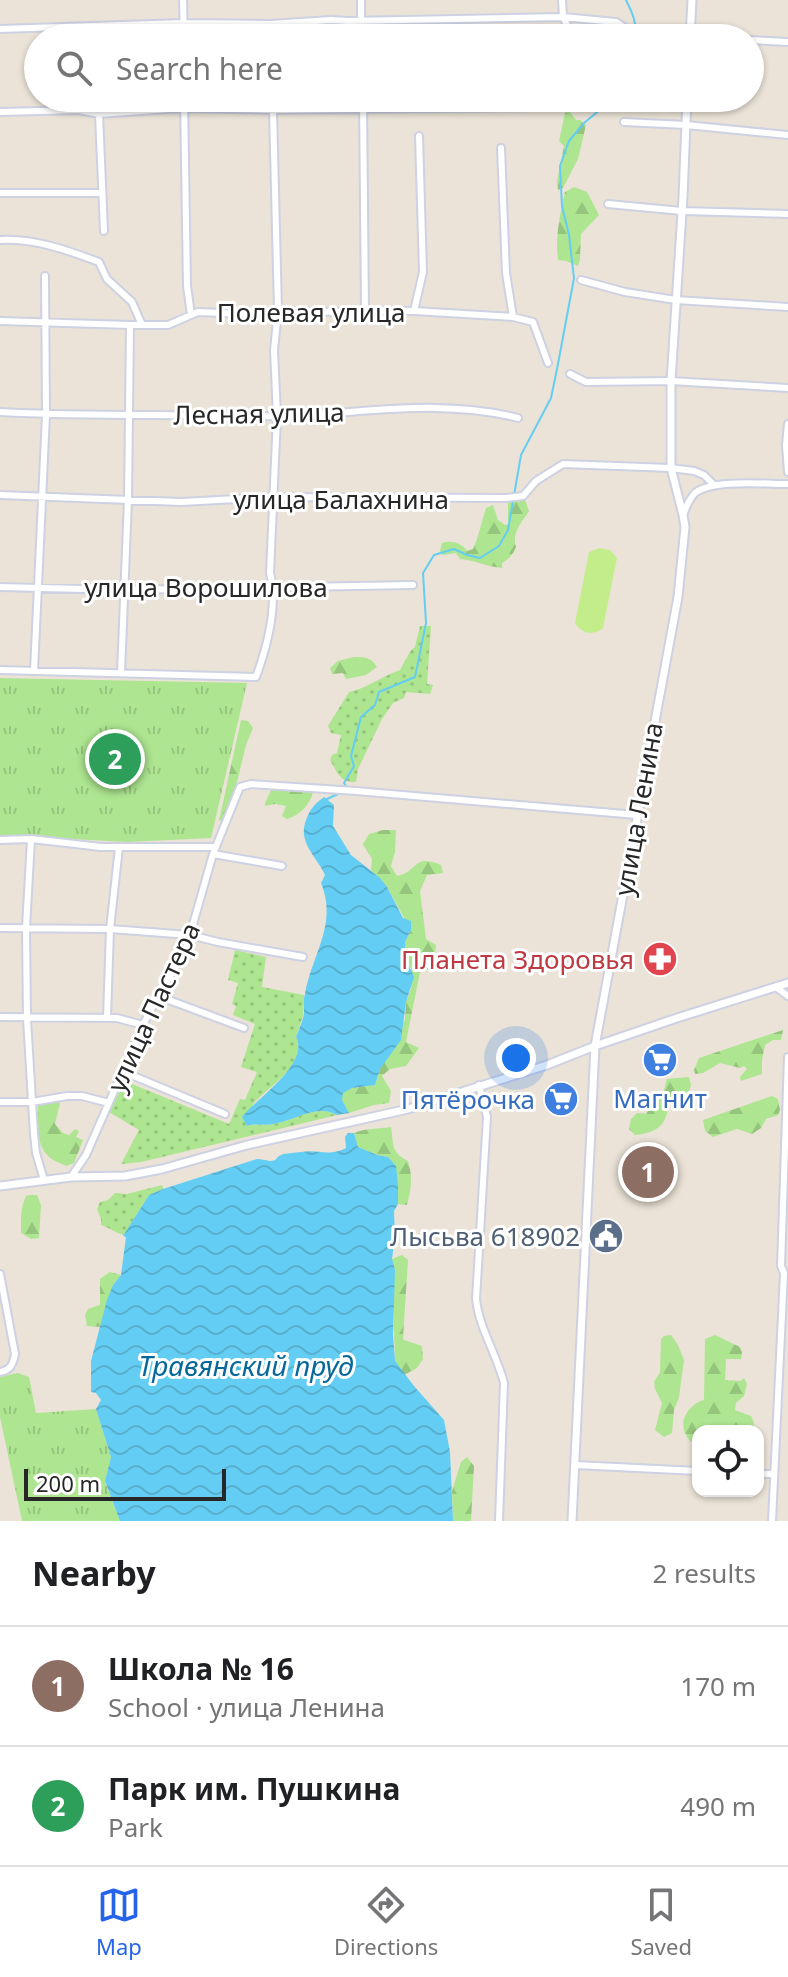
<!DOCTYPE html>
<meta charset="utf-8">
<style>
:root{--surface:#fff;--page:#f6f6f6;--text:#202124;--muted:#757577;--line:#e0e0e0;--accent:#2563eb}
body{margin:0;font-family:"Noto Sans",sans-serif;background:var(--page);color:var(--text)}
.controls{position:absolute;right:24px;bottom:24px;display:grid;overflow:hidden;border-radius:16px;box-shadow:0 2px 6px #0004}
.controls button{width:72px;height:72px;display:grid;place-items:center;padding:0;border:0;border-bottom:2px solid var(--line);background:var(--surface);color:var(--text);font:40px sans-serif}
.scale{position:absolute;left:24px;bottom:20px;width:202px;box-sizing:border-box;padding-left:8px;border:4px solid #272727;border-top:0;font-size:22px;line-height:28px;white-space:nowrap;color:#272727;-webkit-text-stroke:6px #fff;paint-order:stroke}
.you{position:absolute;left:516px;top:1058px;width:28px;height:28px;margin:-20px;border:6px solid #fff;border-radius:50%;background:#1a73e8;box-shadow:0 0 0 12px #1a73e833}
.badge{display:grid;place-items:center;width:52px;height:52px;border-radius:50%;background:var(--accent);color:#fff;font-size:26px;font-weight:700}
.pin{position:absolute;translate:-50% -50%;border:4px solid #fff;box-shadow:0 2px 8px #0006}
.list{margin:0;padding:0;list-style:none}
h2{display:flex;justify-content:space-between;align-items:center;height:104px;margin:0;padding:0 32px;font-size:34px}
h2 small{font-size:26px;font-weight:400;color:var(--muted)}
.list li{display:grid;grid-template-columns:52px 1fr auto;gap:24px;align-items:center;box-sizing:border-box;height:120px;padding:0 32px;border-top:2px solid var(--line)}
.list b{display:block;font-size:30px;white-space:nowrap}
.list p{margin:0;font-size:26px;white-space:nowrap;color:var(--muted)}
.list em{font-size:26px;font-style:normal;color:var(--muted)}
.icon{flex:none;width:44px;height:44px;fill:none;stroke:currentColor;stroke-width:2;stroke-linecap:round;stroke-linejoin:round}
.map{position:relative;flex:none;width:788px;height:1521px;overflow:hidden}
.search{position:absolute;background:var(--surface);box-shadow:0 2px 6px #0004;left:24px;right:24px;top:24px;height:88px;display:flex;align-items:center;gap:20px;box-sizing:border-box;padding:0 28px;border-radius:44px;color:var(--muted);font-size:30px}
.sheet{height:344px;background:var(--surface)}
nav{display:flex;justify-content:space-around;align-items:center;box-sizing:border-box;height:112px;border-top:2px solid var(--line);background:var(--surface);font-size:22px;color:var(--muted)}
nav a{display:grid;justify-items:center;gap:4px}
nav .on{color:var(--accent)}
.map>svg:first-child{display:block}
.grass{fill:url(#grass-dots)}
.forest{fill:url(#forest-firs)}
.park{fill:url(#park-tufts)}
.pitch{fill:#c3ed8b}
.water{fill:url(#water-waves)}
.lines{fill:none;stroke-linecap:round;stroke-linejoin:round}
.stream{stroke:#64cdf3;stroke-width:2}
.minor-casing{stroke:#cdd1e2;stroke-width:10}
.tertiary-casing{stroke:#cdd1e2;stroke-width:11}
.minor{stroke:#fff;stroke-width:6}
.tertiary{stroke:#fff;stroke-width:7}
.labels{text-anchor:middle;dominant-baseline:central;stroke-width:6;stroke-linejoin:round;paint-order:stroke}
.street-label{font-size:26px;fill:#272727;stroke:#fff}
.health-label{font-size:26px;fill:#be3a42;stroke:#fff;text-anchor:end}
.shop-label{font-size:26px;fill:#366cbe;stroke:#fff}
.service-label{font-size:26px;fill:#4e5e75;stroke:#fff;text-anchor:end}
.water-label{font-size:28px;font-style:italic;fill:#07689b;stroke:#fff}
</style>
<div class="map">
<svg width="788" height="1521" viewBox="0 0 788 1521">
<defs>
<pattern id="grass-dots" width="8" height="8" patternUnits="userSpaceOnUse" patternTransform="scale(2)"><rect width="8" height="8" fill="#ade590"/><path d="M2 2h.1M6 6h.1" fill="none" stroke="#95c47c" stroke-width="1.8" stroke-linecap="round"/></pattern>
<pattern id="forest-firs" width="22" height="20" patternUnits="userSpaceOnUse" patternTransform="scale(2)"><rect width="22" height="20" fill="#ade590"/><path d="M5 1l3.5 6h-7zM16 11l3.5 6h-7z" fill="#95c47c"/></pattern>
<pattern id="park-tufts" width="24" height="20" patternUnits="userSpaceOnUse" patternTransform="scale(2)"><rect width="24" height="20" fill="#ade590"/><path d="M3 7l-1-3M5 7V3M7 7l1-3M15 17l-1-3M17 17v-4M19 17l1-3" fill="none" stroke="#95c47c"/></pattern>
<pattern id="water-waves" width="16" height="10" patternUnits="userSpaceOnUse" patternTransform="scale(2)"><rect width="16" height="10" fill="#64cdf3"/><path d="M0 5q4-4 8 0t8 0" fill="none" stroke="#57b0d0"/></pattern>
</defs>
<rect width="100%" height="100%" fill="#ebe3d7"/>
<path class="grass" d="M420 626H431L427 684 433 685 430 694 406 692 404 698 393 703 382 719 358 769 356 782C339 783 337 771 330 760L332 755 337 753 341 735 331 733 328 726 349 692C368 688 382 676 400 670L411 650 415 647Z
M235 950 266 957 262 987 304 995 303 1016 296 1037C309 1063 269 1086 255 1102 250 1107 249 1118 246 1126 258 1123 263 1126 273 1124 293 1121 317 1103 337 1115L141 1162 121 1164 139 1130 109 1112 125 1081 229 1124 240 1099 245 1100 257 1072 241 1067 255 1024 233 1015 236 1006 232 1004 238 983 228 980Z
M162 1185 163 1189 149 1195 124 1235C115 1233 110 1228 101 1225V1219L97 1209 100 1202 108 1200 115 1193 127 1194Z"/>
<path class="forest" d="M569 111 576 120H580L586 125 578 159 563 188 558 190 557 181 564 146 559 141 565 113Z
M574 187 587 192 599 215 581 234 580 259 578 266 566 261 558 260C555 236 560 215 565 192Z
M522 500H525L529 511C522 522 511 534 516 547 513 555 509 559 502 563V568C487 567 475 560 460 559L456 553 443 555 440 551 442 543C451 540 462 543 467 551L473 549 477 539 486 508 493 505 498 520 505 525 508 524V502Z
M354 657C365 657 371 657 377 667L366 675 346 679 343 673 332 674 330 668 338 661Z
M241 720 248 721 253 728 246 745 237 782 223 820 219 821Z
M272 788 313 792C310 805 299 816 287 819L282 816 286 806 275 804 265 806V803Z
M383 830H396L395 852 391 866 397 876C419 872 412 853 441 865L443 873 427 875 420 891 426 939 436 945 433 969 420 972 406 1042 419 1048 406 1066 390 1069 382 1076 391 1091 389 1103 374 1105 349 1113 342 1100V1093L352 1088 375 1085 380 1069 405 1019 406 1002 411 989V968L407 961 405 942 411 930 387 887 371 870 372 859 363 844 369 834Z
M783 1030 781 1040H773L765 1045 762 1060V1074L741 1081 740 1077 747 1069 744 1066 740 1068 720 1063 703 1073 695 1074 694 1070 699 1058Z
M689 1077 691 1085 689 1092 670 1100C666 1125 660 1132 635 1135L629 1129 631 1119 637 1113 646 1114 650 1108 652 1097 655 1095 662 1098 667 1079Z
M772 1096 778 1099 780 1110 778 1115 766 1119 761 1128 752 1134 737 1129 713 1137 705 1131 703 1120Z
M47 1100 60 1103 55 1124 63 1133 69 1135 75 1129 79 1131 76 1137 83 1140 74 1163 66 1166C60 1163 52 1160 48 1156 35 1143 38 1120 38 1103Z
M391 1127C394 1144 390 1152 408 1161 413 1176 411 1191 407 1205L398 1204C398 1187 399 1170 388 1157L377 1155 358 1147 354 1133C365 1128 379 1129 391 1127Z
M30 1195H37L41 1205 39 1238 31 1239 21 1233C21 1220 20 1209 26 1196Z
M402 1255 408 1260 403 1338 404 1340 422 1346 423 1359 417 1368 404 1375 395 1362 392 1259Z
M110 1272 121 1275 113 1285 101 1327 87 1326 85 1315 88 1309 100 1305V1279Z
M671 1335 678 1345 684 1360 679 1397 674 1410 672 1433 664 1437 655 1430 662 1403 655 1389 654 1382 660 1372 661 1339 664 1336Z
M715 1335 740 1347 742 1352 741 1359H726L725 1380 740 1381 744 1378 747 1384 744 1396 736 1403 735 1410 751 1416C754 1421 755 1425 753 1431H743L740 1428 736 1431H698V1437L691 1442C688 1438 685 1435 684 1430 680 1417 692 1403 704 1400L705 1339Z
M467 1457 474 1466 471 1521H453L452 1491 461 1462Z"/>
<path class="park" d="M0 678 247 683 211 838 127 842 0 835Z
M18 1373 29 1377 36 1413 96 1409 111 1457 105 1482 120 1521H22L0 1417V1377Z"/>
<path class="pitch" d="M599 548 610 550 617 558 603 628C593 636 582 634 575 623L589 552Z"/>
<path class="water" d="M324 797 334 805 333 826 351 855 380 878 387 887 403 918 411 921V930L405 942 407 961 414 977 406 1002 401 1040 380 1069 375 1085 352 1088 343 1093 342 1100 349 1113 337 1115C317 1103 294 1121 273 1124 263 1126 256 1123 247 1126L242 1117C257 1098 310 1064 296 1037 299 1029 303 1021 304 1013 304 1006 303 1000 305 994 312 954 338 924 321 883L325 875C317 857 299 844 305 823 309 811 313 805 324 797Z
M348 1133H354L358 1147 377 1155 388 1157 396 1166 398 1185V1204L394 1211 395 1237 392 1259 395 1270 393 1335 395 1361 414 1386 444 1420 450 1452 453 1521H120L105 1481 111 1457 96 1409 101 1400 96 1393 91 1392V1361L107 1300 113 1285 121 1275 126 1237 123 1236 149 1195 163 1189 257 1159C261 1159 265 1160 270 1161 277 1161 275 1158 281 1155 286 1153 295 1153 301 1152 319 1149 328 1157 346 1148L345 1137Z"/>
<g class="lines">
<path class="stream" d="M626 0C632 12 638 24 634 38
M346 786 344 783 354 766 351 756 361 717 375 705 379 692 415 677 426 623 423 573 434 555 454 549 467 555 480 558 499 546 508 530 521 455 551 398 558 364 574 278 569 235 562 206 560 166 569 141 584 123 607 104 609 98
M327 799 340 793"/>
<g class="minor-casing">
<path id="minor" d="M183 0 184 38
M562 0 563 17 567 25 569 38
M0 29 183 23 270 24 331 20 348 21 563 17 616 22 635 34 688 38
M361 38V0
M750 40 788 42
M184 98 187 286 191 315
M363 98 365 310
M0 112 79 110 99 114 183 108 273 110 539 107 562 104 563 98
M99 114 104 231
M624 122 686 125 788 135
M501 148 506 273 513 317
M0 193H102
M608 204 682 211 788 214
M0 240C34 238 67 250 99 262L107 279 132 302 142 325
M581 280 625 292 676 300 788 307
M414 311 423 272 419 136
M0 321 130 325H168L198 312 265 315 278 311 345 312 365 310 414 311 513 317 533 322 548 363
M570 374 586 382 671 381 788 388
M0 412C53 415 106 415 159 415 197 416 236 417 275 416 356 415 438 397 518 418
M788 424 786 445 788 472
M0 495 181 502 273 497 505 498 523 496 536 481 563 464 671 468 694 471 704 475 713 484
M683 515C686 507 689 499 695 493 712 479 765 484 788 484
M0 587 125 590 413 585
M0 670 256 677C267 647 278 605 270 573L277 416 274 350 278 311 273 110
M34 671 46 415 45 276
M121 673 128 500 130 325
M31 839 26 928 27 1019 34 1134 36 1153 44 1180
M0 840 31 839 101 847H216
M213 854 282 866
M0 928 110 929 190 935 218 942 303 957
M776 987 788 996
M158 996 244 1028
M0 1017 117 1018 143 1025
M107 1018 110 929 119 847
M124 1072 225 1114
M479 1085 487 1117 476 1299C479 1328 497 1355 504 1383L499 1521
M0 1102H32L67 1096H82L109 1103
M71 1177 86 1155 143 1025 158 996 186 949 213 854 240 787 251 784 356 791 637 815
M0 1274 15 1354C13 1364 11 1370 0 1372
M575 1465 698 1471
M758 1474H774
M772 1521 784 1273 781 1266 788 1057"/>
</g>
<g class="tertiary-casing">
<path id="tertiary" d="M690 38 692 0
M0 1186 71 1177 125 1176 162 1169 247 1145 408 1109 547 1065 595 1046 680 1017 788 983
M572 1521 595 1046 678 597 685 527 683 515 671 468V381L683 197 687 98"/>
</g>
<use href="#minor" class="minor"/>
<use href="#tertiary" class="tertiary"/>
</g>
<defs>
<g id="pharmacy-disc" transform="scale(1.8)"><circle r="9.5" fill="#e0444e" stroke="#fff"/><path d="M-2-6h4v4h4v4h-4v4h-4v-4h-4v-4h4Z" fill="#fff"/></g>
<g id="supermarket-disc" transform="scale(1.8)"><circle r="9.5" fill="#3f7fe0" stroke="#fff"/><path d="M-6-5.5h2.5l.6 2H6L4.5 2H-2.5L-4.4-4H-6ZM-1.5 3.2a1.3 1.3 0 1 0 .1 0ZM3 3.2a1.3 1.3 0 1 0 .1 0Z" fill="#fff"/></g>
<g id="civic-disc" transform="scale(1.8)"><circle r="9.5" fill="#5c6f8a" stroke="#fff"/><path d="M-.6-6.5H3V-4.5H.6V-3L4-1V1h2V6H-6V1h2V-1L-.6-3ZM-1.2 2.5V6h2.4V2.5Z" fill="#fff"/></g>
</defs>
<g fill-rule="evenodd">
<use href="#pharmacy-disc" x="660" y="959"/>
<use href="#supermarket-disc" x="660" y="1060"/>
<use href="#supermarket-disc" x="561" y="1099"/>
<use href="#civic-disc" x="606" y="1236"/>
</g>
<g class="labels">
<g class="street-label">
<text x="311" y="312">Полевая улица</text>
<text transform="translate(259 413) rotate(-1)">Лесная улица</text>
<text x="341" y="499">улица Балахнина</text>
<text x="206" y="587">улица Ворошилова</text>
<text transform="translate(638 809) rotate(-80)">улица Ленина</text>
<text transform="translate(153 1007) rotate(-65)">улица Пастера</text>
</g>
<g class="health-label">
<text x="634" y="959">Планета Здоровья</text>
</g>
<g class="shop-label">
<text x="660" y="1098">Магнит</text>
<text x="535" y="1099" text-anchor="end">Пятёрочка</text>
</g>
<g class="service-label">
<text x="580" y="1236">Лысьва 618902</text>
</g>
<g class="water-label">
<text x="246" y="1365">Травянский пруд</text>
</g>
</g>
</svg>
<div class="controls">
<button><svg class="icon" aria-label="locate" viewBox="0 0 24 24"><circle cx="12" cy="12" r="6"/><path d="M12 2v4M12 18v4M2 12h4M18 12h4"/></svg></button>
</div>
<div class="scale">200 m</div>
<div class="you"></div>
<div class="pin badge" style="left:648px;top:1172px;background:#8d6e63">1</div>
<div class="pin badge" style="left:115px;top:759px;background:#2e9e5b">2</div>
<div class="search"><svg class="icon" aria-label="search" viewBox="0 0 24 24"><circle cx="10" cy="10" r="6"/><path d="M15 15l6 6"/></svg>Search here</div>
</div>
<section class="sheet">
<h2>Nearby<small>2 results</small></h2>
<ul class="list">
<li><span class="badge" style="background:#8d6e63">1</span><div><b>Школа № 16</b><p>School · улица Ленина</p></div><em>170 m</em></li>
<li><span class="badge" style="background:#2e9e5b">2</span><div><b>Парк им. Пушкина</b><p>Park</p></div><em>490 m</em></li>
</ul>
</section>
<nav>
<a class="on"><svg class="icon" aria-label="map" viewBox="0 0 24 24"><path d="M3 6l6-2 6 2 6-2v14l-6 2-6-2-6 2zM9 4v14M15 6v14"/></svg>Map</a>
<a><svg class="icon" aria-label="directions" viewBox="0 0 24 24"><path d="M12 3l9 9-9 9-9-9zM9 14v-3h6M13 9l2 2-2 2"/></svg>Directions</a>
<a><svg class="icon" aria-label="saved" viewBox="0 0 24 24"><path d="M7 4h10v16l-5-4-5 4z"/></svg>Saved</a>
</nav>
